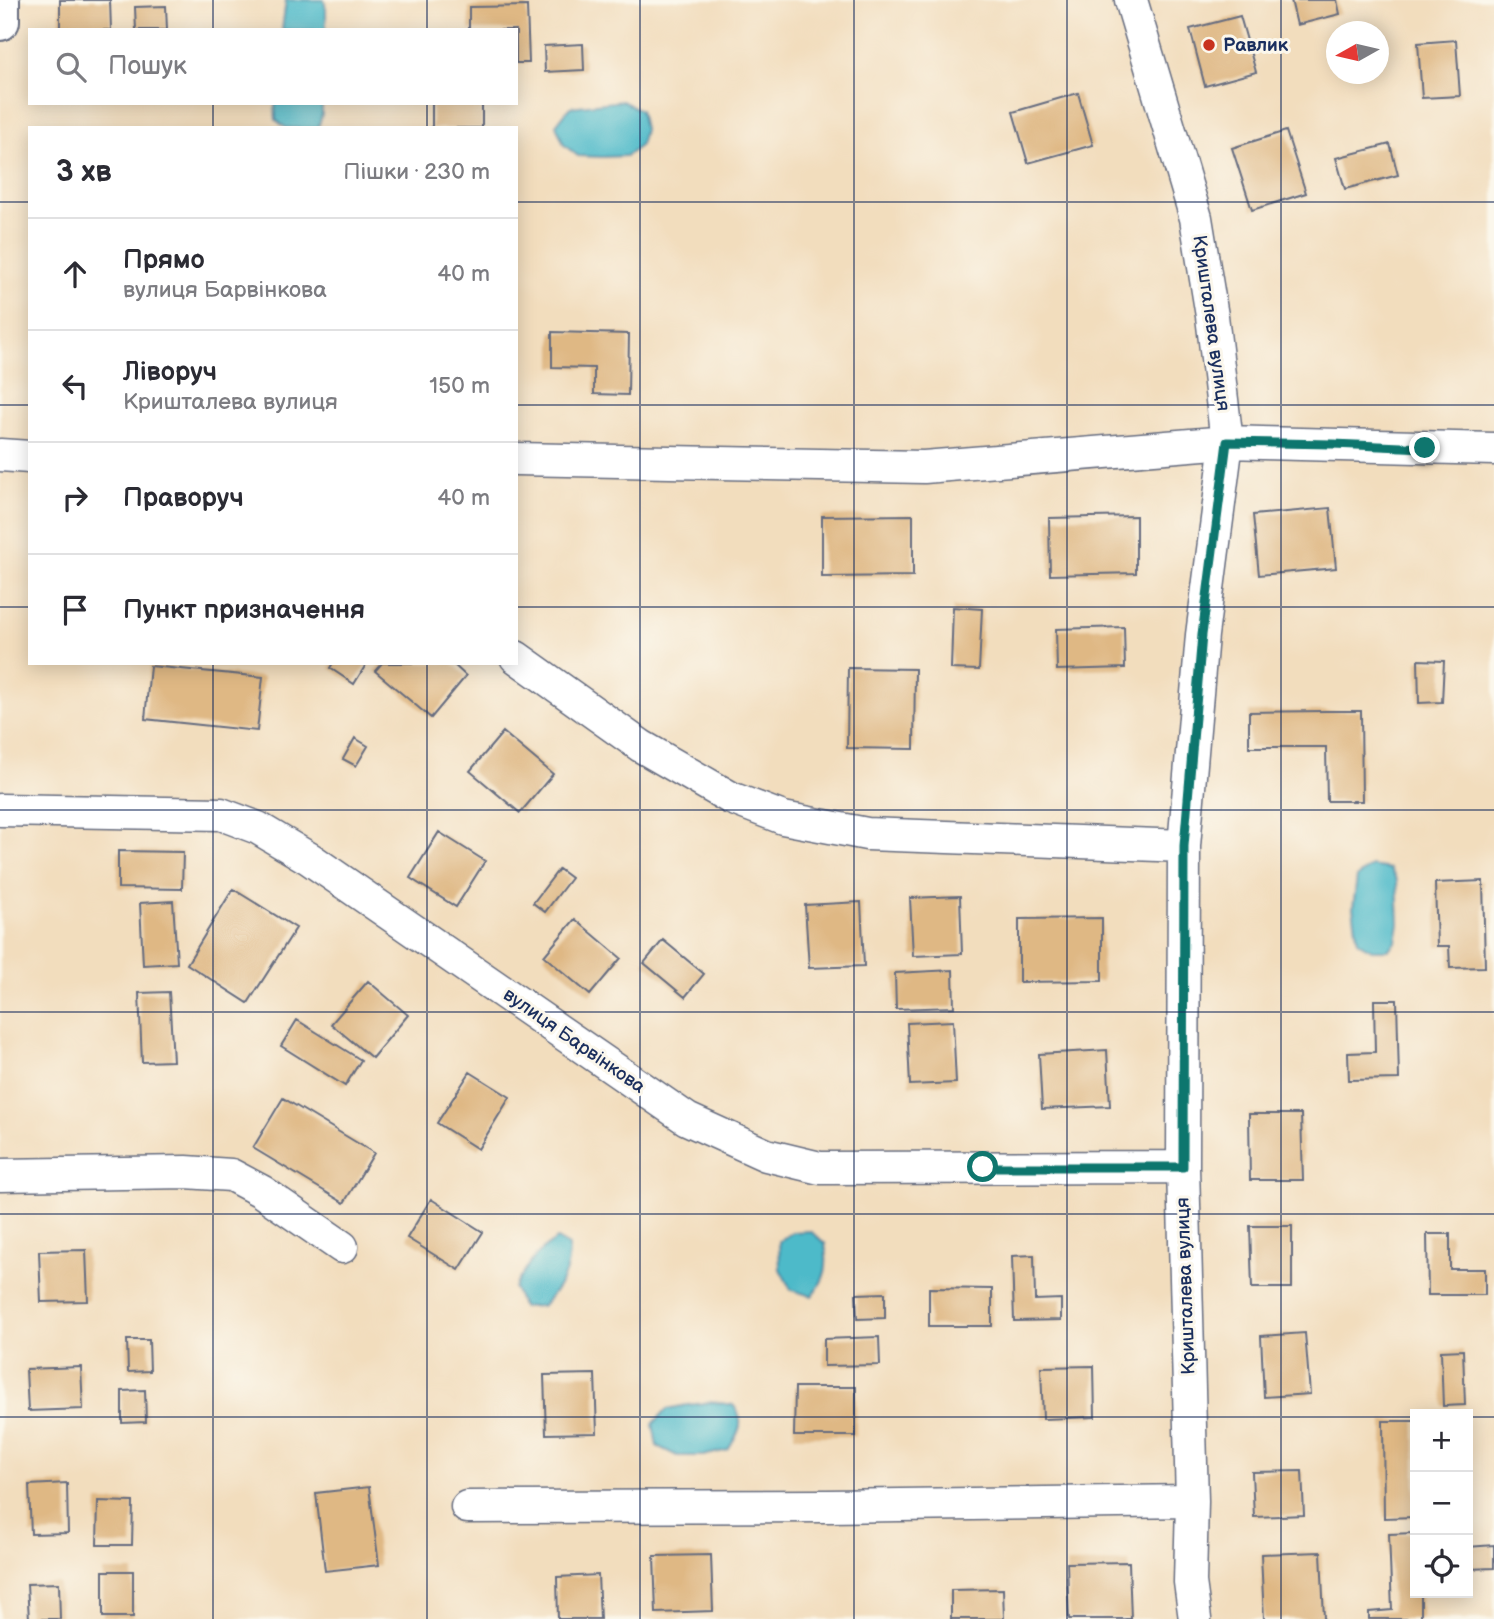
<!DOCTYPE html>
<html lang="uk">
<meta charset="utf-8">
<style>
:root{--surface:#fff;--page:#f7f7f7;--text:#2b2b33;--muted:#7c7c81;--line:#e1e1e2}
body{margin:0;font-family:"Balsamiq Sans",sans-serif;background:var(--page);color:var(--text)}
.controls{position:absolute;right:21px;bottom:21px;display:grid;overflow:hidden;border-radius:0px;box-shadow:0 4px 18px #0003}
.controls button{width:63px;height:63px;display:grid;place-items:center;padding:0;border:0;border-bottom:2px solid var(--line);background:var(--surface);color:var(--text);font:35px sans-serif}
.compass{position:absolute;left:1326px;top:21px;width:63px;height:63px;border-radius:50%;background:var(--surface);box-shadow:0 4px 18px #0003;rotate:262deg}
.stop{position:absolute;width:21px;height:21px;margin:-16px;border:5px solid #0f766e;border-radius:50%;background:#fff}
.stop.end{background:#0f766e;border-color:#fff;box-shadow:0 2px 7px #0008}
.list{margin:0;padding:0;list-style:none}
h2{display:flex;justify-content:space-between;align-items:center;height:91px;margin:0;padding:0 28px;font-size:30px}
h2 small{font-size:23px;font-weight:400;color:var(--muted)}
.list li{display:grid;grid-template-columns:46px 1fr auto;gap:21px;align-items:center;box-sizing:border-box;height:112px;padding:0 28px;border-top:2px solid var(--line)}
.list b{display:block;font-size:26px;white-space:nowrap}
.list p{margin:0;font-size:23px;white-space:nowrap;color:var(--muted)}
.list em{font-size:23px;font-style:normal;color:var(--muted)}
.icon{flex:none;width:38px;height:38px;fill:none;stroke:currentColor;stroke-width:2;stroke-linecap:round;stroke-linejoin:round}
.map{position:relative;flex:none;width:1494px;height:1619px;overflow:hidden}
.search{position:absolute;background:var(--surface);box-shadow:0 4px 18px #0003;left:28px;top:28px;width:490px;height:77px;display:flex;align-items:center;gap:18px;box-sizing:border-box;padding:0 24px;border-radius:0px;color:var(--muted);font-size:26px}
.panel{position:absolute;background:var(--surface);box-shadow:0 4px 18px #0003;left:28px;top:126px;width:490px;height:539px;border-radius:0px}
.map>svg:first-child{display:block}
.water{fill:#4ebac9;stroke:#347494;stroke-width:2}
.building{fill:#dfb884}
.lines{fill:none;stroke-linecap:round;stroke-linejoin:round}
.minor-casing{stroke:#666c7f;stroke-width:35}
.tertiary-casing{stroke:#666c7f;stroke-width:42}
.minor{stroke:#fff;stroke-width:32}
.tertiary{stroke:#fff;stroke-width:38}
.route{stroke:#0f766e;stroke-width:9}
.grid{fill:none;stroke:#1b2f5e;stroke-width:2;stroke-opacity:0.55}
.poi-dot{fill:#c8321e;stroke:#fbf7ec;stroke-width:2.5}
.labels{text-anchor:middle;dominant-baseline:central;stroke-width:6;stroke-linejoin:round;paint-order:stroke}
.poi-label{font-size:19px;font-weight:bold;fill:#1b2f5e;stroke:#fbf7ec;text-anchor:start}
.street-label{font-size:19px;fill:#1b2f5e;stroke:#fbf7ec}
</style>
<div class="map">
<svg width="1494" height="1619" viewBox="0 0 1494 1619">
<rect width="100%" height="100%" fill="#fbf7ec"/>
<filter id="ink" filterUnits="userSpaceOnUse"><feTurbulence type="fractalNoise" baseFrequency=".0143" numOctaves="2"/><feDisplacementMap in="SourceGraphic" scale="14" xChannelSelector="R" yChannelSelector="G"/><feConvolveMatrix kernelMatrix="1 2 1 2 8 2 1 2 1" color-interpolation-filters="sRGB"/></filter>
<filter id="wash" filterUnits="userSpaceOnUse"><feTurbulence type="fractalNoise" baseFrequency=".00686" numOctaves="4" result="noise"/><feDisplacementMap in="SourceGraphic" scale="28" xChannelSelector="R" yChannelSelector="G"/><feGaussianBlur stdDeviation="1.57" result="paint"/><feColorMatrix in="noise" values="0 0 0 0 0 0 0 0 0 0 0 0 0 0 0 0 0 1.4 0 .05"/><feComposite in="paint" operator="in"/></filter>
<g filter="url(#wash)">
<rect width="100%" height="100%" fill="#f2ddbd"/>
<path class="water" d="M286 0H324L326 9V30H282Z
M622 101 640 110 644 129 640 146 626 156 602 157 578 156 564 145 556 125 570 107Z
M275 103H322V114L318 128H286L276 120Z
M1371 866 1390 869 1397 881 1399 923 1396 941 1388 950H1372L1358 942 1353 908 1357 877Z
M810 1231 825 1243C828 1266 827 1277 812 1296L791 1290 780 1269 779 1241 793 1232Z
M557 1239 569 1246C569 1274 561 1286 542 1306L522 1307 514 1288C527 1266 536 1252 557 1239Z
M714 1402 733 1405C747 1422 738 1434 728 1450L703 1456H677L657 1446 653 1424 667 1409 687 1405Z"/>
<g id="blocks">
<path class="building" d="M60 0H110L111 30H60Z
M1291 0H1337L1340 14 1297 25Z
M166 6 167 30H136L135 7Z
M527 6 529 63H516V30H469V7Z
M1240 16 1256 72 1205 86 1190 29Z
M1456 40 1460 96 1422 98 1418 43Z
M583 44 584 70 545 72 544 46Z
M1078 93 1093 145 1028 163 1013 112Z
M432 103H482V128H432Z
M1286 131 1306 193 1252 210 1232 148Z
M1390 144 1398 175 1345 189 1336 158Z
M552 332 629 334 628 395 594 394V368L552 367Z
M1330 508 1336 568 1259 575 1253 515Z
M913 515V576L822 577V516Z
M1136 516V573L1050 575 1049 518Z
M953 607 982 609 979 670 951 669Z
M1124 627 1125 668 1057 670 1056 629Z
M1418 660 1444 661 1442 702 1419 703Z
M333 663H367L354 684 330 668Z
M382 663H452L466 676 431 718 375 671Z
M150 666 263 677 257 731 145 719Z
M848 668 915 669 914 749 847 748Z
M1327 711H1361L1362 801H1327L1326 747H1249V712Z
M503 732 553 774 520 813 470 771Z
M355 738 368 746 356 766 343 759Z
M439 832 485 861 456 907 410 878Z
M118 851 183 852 182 889 118 888Z
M559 869 571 878 545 912 533 903Z
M1483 881 1485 967 1450 968 1449 946H1437L1435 883Z
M233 889 296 928 248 1003 187 964Z
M960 896 962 954 913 956 910 898Z
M173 901 177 963 143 965 140 903Z
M861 902 864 966 809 968 805 905Z
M1102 918V981L1019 982V919Z
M575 919 621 958 590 995 544 956Z
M663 940 704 974 685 997 644 963Z
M953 970 954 1007 896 1009 895 973Z
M368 981 408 1015 372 1058 331 1024Z
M169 992 173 1061 142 1062 139 993Z
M1374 1000H1397L1399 1079 1349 1080 1348 1053 1375 1052Z
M297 1020 361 1060 345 1086 281 1046Z
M953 1021 956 1083 910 1085 907 1023Z
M1107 1050 1110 1106 1042 1109 1039 1054Z
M470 1072 510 1097 478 1149 437 1123Z
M283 1098 374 1153 344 1203 253 1148Z
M1249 1114H1301L1303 1180H1250Z
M431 1199 483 1232 459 1270 407 1238Z
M1250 1226H1292V1288H1252Z
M1427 1234H1450V1269H1485V1295H1428Z
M86 1250 88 1301 41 1302 39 1251Z
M1034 1255 1035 1300 1061 1299V1320L1014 1321 1012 1256Z
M929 1288 992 1289V1326H929Z
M885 1293V1318L857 1319 856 1294Z
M1305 1333 1310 1394 1264 1397 1261 1336Z
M879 1337 880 1365 824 1366V1339Z
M127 1340H149L150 1371 128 1372Z
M1463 1350 1465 1405 1443 1406 1441 1351Z
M1094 1366 1095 1417 1043 1419 1041 1367Z
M81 1367 83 1409 28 1411 26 1369Z
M595 1374 597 1433 546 1434 544 1375Z
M795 1387H856V1436H794Z
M145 1390 146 1422 122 1423V1391Z
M1383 1421H1415V1517L1384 1518Z
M1302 1471 1304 1515 1254 1517 1252 1472Z
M67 1483 68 1533 31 1534 29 1485Z
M369 1487 379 1565 325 1571 316 1493Z
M98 1501 133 1502 132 1545H97Z
M1415 1533V1593H1421V1619H1369V1612L1392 1610 1389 1534Z
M1494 1545V1568L1468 1569V1547Z
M1321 1552 1324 1619H1264L1261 1554Z
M711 1555 713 1611 656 1613 654 1556Z
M1129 1562 1131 1619H1069L1067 1563Z
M103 1571H133V1617H103Z
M598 1575 600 1619H558L557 1577Z
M59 1583 60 1619H29L27 1584Z
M1003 1589 1004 1619H951V1590Z"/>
</g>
</g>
<g filter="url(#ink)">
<use href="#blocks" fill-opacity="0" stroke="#666c7f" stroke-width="2"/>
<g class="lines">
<g class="minor-casing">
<path id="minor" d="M1131 0 1196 218 1212 316 1227 442 1202 635 1184 846 1183 1167 1192 1501 1190 1582 1195 1619
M0 455 30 457
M516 459 924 467 1227 442 1494 449
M516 657 641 746 731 798 783 818 867 834 1184 846
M0 810 221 814 258 828 310 859 687 1119 766 1155 820 1168 1183 1167
M0 1175 186 1172 231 1175 261 1191 342 1247
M467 1507 828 1506 1192 1501"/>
</g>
<g class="tertiary-casing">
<path id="tertiary" d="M0 21V0"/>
</g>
<use href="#minor" class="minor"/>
<use href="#tertiary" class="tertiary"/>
</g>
</g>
<g class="lines" filter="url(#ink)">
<path class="route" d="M983 1167H1183L1184 846 1202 635 1227 442 1333 444 1425 448"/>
</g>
<path class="grid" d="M213 0V30M427 0V30M640 0V1619M854 0V1619M1067 0V1619M1281 0V1619M213 103V128M427 103V128M0 202H30M516 202H1494M0 405H30M516 405H1494M0 607H30M516 607H1494M213 663V1619M427 663V1619M0 810H1494M0 1012H1494M0 1214H1494M0 1417H1415M1468 1417H1494"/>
<circle class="poi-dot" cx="1209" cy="45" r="7"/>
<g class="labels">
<g class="poi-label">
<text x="1223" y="45">Равлик</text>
</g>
<g class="street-label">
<text transform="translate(1211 323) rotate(82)">Кришталева вулиця</text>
<text transform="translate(574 1041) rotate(35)">вулиця Барвінкова</text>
<text transform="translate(1186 1286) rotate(-92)">Кришталева вулиця</text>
</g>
</g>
</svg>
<div class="controls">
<button>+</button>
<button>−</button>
<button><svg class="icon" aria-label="locate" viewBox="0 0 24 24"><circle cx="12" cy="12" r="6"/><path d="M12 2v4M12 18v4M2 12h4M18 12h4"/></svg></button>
</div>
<svg class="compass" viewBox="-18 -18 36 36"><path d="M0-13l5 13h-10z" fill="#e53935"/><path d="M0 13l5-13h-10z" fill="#7c7c81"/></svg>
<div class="stop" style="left:983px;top:1167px"></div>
<div class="stop end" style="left:1425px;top:448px"></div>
<div class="search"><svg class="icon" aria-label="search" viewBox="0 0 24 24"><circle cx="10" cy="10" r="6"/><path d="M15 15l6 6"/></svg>Пошук</div>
<section class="panel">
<h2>3 хв<small>Пішки · 230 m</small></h2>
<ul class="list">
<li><svg class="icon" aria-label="ahead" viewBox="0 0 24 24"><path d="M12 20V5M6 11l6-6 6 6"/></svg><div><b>Прямо</b><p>вулиця Барвінкова</p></div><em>40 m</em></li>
<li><svg class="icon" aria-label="left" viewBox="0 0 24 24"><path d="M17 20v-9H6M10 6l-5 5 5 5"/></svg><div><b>Ліворуч</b><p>Кришталева вулиця</p></div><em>150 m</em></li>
<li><svg class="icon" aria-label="right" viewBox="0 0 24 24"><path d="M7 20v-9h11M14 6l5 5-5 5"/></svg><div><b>Праворуч</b></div><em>40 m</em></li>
<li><svg class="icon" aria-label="arrive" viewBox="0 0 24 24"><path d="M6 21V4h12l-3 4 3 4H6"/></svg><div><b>Пункт призначення</b></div></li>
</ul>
</section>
</div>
